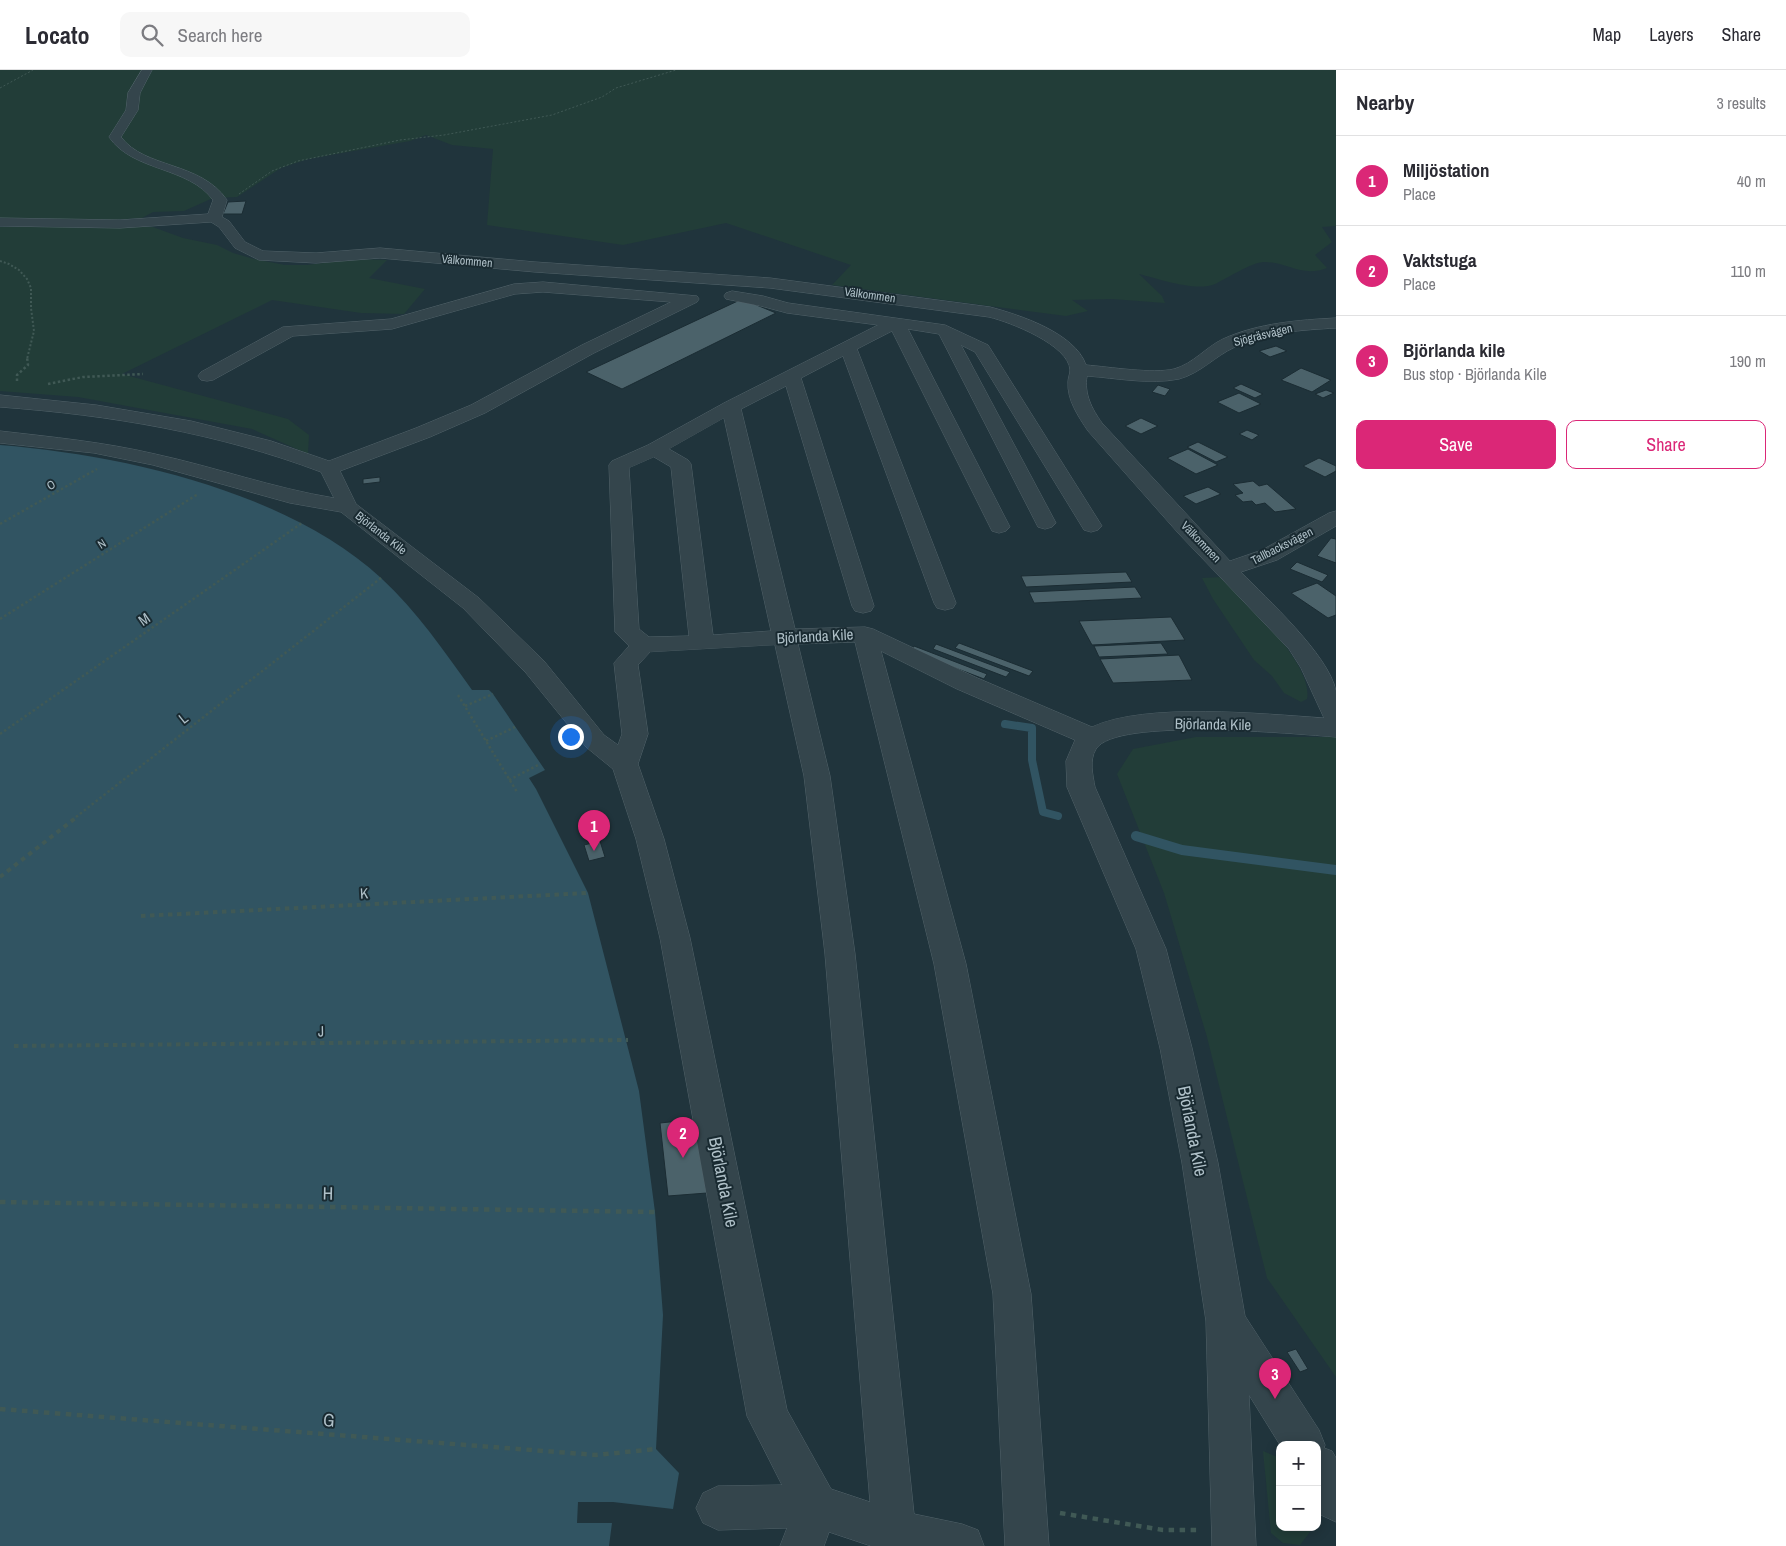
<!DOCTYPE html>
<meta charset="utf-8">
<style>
:root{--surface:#fff;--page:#f7f7f7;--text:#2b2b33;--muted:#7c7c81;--line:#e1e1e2;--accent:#db2777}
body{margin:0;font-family:"Archivo Narrow",sans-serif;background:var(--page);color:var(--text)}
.controls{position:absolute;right:15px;bottom:15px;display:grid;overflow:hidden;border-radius:10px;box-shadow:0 2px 12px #0003}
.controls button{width:45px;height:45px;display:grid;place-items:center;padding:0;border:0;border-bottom:1px solid var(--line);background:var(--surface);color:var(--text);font:25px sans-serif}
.you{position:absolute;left:570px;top:666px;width:18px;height:18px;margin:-12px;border:4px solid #fff;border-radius:50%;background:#1a73e8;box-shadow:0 0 0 8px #1a73e833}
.badge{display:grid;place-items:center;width:32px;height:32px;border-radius:50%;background:var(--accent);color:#fff;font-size:16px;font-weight:700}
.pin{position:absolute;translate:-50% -41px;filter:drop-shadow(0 1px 2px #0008)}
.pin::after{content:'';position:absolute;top:26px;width:18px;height:15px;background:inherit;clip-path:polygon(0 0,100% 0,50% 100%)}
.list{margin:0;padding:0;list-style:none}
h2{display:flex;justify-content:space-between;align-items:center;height:65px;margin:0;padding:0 20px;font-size:21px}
h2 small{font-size:16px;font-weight:400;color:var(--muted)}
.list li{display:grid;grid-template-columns:32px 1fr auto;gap:15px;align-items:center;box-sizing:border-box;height:90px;padding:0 20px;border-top:1px solid var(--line)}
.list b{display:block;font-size:19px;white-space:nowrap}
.list p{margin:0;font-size:16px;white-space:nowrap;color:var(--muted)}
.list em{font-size:16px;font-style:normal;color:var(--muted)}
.actions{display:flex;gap:10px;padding:15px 20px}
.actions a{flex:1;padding:11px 0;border:1px solid var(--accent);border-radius:10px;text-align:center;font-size:18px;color:var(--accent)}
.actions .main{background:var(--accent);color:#fff}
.icon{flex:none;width:28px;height:28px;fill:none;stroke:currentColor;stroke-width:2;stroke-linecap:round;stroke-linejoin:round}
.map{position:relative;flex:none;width:1336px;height:1476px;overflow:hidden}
header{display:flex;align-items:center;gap:30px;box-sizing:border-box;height:70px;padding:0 25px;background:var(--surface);border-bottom:1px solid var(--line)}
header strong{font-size:24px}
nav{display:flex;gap:28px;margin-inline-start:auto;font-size:18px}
.search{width:350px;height:45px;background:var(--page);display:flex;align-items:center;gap:12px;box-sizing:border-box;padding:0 18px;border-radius:10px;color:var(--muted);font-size:19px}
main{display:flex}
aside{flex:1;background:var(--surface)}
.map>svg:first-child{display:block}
.green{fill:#223d38}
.water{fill:#315462}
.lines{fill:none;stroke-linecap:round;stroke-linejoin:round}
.stream-far1{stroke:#315462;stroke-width:8}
.stream{stroke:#315462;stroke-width:10}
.building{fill:#4b626a;stroke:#1b2c33}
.minor-casing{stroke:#52636a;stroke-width:1}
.path-far4{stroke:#405955;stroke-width:1;stroke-dasharray:2 2;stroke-linecap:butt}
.path-far3{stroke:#405955;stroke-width:2;stroke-dasharray:2 2;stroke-linecap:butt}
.path-far2{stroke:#405955;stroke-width:2.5;stroke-dasharray:2.5 2.5;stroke-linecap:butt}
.path-far1{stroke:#405955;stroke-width:4;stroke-dasharray:4.5 4.5;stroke-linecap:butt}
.path{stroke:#405955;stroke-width:4.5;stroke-dasharray:5.5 5.5;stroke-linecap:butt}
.minor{fill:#34454c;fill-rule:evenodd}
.labels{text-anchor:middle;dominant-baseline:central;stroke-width:4;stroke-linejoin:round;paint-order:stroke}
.far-street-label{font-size:12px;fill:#afc0c8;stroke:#192a31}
.street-label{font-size:15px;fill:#afc0c8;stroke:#192a31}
.near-street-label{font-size:18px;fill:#afc0c8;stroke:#192a31}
</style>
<header>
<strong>Locato</strong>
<div class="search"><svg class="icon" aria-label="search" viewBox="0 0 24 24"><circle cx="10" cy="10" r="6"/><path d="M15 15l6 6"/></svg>Search here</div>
<nav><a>Map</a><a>Layers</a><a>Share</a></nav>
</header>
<main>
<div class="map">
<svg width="1336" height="1476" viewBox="0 0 1336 1476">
<rect width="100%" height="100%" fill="#20343c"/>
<path class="green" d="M0 0H1336V156L1322 157 1332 172 1315 185 1327 198C1302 208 1287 192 1264 192 1252 192 1226 209 1215 214 1196 222 1159 209 1139 204L1162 226 1165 233 1112 229 1072 230 1088 241 1066 246 832 215 851 195 726 153 623 175 487 155 493 79 452 75 426 65 410 71 308 89 281 98 237 127 213 128 184 141 153 142 142 148 110 150H0Z
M0 157H153L183 168 217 175 233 183 254 189 285 195H307L357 189 387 190 369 208 425 219 404 244 361 243 272 230 122 304 288 349 309 365 308 384 252 359 78 327 0 321Z
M1223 507C1246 531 1314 595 1307 629L1301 632 1284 623 1272 606 1254 590 1213 529 1202 508Z
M1196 667H1336V1307L1267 1208 1207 967 1164 823 1117 704 1133 679Z
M1263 1381 1280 1388V1457H1310V1462L1300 1475 1283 1473 1271 1463Z"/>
<path class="water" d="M0 375C124 385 288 422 381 508 417 541 444 581 472 620H489L493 624 545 700 529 708 536 719 588 823 639 1021 655 1142 663 1245 656 1379 679 1403 673 1439 613 1432H578L577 1453H612L609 1476H0Z"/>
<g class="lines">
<path class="stream-far1" d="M1005 654 1032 658V690L1043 742 1058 746"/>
<path class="stream" d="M1136 766 1182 780 1336 800"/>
</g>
<path class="building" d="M246 131 242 144H223L228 132Z
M742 229 776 243 622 319 586 302Z
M1276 276 1287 281 1270 287 1259 281Z
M1301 298 1331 310 1312 322 1281 310Z
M1241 314 1263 324 1255 328 1233 318Z
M1158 315 1170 319 1165 326 1152 322Z
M1326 320 1334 323 1323 328 1315 324Z
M1239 323 1261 334 1239 343 1217 332Z
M1141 348 1158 356 1141 364 1125 356Z
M1247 360 1259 365 1252 370 1239 364Z
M1198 372 1228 387 1216 392 1187 377Z
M1188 379 1218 395 1196 404 1167 388Z
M1319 388 1336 396V401L1325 407 1303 396Z
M380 407V412L363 414V409Z
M1253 411 1259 416 1267 414 1296 439 1275 442 1265 433 1256 435 1252 431 1243 432 1235 425 1243 423 1233 414Z
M1208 417 1221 424 1196 434 1183 426Z
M1331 468 1336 469V493L1317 486Z
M1297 492 1328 505 1322 512 1290 499Z
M1126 502 1132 512 1026 517 1021 506Z
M1317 513 1336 526V545L1328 548 1291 523Z
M1135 517 1142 528 1034 533 1029 522Z
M1171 547 1185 570 1092 575 1079 551Z
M959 573 1033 601 1029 606 955 578Z
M1161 573 1168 584 1099 587 1094 576Z
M936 574 1010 602 1006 607 933 579Z
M914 576 987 604 984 609 911 581Z
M1179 585 1192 610 1113 613 1100 589Z
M600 771 605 787 589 791 584 775Z
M698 1049 707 1123 668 1126 660 1053Z
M1296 1279 1308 1299 1300 1302 1287 1282Z"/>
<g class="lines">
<g class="minor-casing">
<path id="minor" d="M142 0H152L140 23 138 40 121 67C145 99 200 91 227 130L222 147 229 151 245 172 263 181 316 183 380 178 535 192 770 208 990 237C1020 245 1075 263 1086 295 1110 297 1153 304 1174 299 1193 294 1206 277 1223 269 1258 253 1299 250 1336 248V258C1303 260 1265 262 1235 277 1215 286 1201 303 1179 309 1150 315 1116 308 1087 306 1084 324 1092 339 1102 353L1230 491 1262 480 1329 443 1336 441V456L1277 490 1241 502C1266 528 1329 585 1336 621 1336 635 1336 652 1336 667 1297 664 1115 647 1096 679 1089 690 1093 706 1095 717L1166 879 1192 978 1218 1093 1245 1246 1319 1360 1325 1375 1324 1378 1332 1381 1336 1388V1452L1321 1445 1317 1439V1375H1280L1249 1325 1256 1476H1212L1206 1251 1182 1093 1160 978 1136 879 1067 717 1066 691 1075 670 957 619 881 581 966 894 1031 1224 1049 1476H1005L993 1224 934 894 855 572 798 574 830 706 855 884 914 1444 962 1454 978 1460 984 1476H871L829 1462 824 1476H780L787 1458 718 1460 703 1453 696 1438 703 1423 718 1416 782 1415 747 1346 660 868 636 769 613 699 586 677 526 603 463 538 341 442 290 433 153 395 94 383 0 373V361C52 367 104 372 155 384 215 397 273 418 334 428L321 402C218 363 110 345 0 337V325L96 335 191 351 271 371 329 391 416 358 471 335 582 275 671 232 543 222 515 224 392 259 293 266 213 310 207 311 201 310 198 306 201 302 283 257 391 249 514 214 543 212 697 226 699 229 697 232 594 283 485 343 430 367 340 401 356 434 479 528 544 591 604 665 618 675 622 664 614 593 629 576 615 562 609 395 612 391 648 375 724 333 878 255 787 243 761 236 726 229 724 226 726 223 732 221 763 226 788 233 945 255 988 275 1102 456 1098 460 1091 462 1084 460 975 282 961 275 1056 453 1052 457 1045 459 1038 457 939 264 908 259 1010 457 1006 461 999 463 992 461 892 261 857 279 956 533 953 538 945 540 937 538 934 533 843 286 801 308 874 536 871 541 863 543 855 541 852 536 786 316 741 339 795 559 865 557 873 559 975 607 1092 657C1146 632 1263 644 1324 648L1301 598 1289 579 1179 464 1088 361C1078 346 1067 330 1068 312 1068 308 1070 304 1070 300 1069 275 1010 252 989 247L770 218 535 202 380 188 316 193 259 190 235 178 219 157 211 152 120 158 0 156V148L120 150 208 144 213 130C188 96 133 102 109 67L126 40 128 23ZM724 348 771 561 713 565 691 394 688 390 669 379ZM654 387 671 397 689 566 649 567 639 559 629 398ZM775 575 804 706 825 884 870 1432 831 1419 787 1340 690 868 664 769 638 694 648 664 638 595 650 582Z"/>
</g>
<path class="path-far4" d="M0 18 33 0
M239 124 272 101 298 91 400 70 444 65 552 45 602 27 616 18 676 0"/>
<path class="path-far3" d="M0 191 9 194 19 200 27 209 31 218V238L34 261 27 289"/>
<path class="path-far2" d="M17 311V305L28 295 27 287
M48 314 83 307 143 304
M0 454 97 399
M0 549 198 424
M458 625 517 722
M465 636 493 624
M0 664 302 453
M486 671 515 657
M509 710 540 694
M76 747 381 508"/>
<path class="path-far1" d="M0 807 78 746
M141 846 588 823
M14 976 628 970"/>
<path class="path" d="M0 1132 655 1142
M0 1339 596 1385 656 1379
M1060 1443 1163 1460H1198"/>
<use href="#minor" class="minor"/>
</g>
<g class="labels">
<g class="far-street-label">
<text transform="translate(467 191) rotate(5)">Välkommen</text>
<text transform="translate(870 225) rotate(8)">Välkommen</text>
<text transform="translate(1263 265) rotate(-14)">Sjögräsvägen</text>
<text transform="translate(51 415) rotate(-30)">O</text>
<text transform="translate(381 463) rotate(38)">Björlanda Kile</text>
<text transform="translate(1201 472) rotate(46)">Välkommen</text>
<text transform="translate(102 474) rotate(-32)">N</text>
<text transform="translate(1282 476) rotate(-27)">Tallbacksvägen</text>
</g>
<g class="street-label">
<text transform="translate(144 549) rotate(-35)">M</text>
<text transform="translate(815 566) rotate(-3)">Björlanda Kile</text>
<text transform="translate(183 648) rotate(-38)">L</text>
<text transform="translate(1213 654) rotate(1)">Björlanda Kile</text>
<text transform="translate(364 823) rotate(-3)">K</text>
<text transform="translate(321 961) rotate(-1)">J</text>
</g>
<g class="near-street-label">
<text transform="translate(1193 1061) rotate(79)">Björlanda Kile</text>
<text transform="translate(724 1112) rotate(79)">Björlanda Kile</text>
<text transform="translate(328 1123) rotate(1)">H</text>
<text transform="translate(329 1350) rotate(4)">G</text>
</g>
</g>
</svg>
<div class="controls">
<button>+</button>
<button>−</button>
</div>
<div class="you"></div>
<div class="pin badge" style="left:594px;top:781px">1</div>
<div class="pin badge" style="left:683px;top:1088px">2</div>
<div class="pin badge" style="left:1275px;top:1329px">3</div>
</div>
<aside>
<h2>Nearby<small>3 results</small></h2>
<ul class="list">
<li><span class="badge">1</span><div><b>Miljöstation</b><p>Place</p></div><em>40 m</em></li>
<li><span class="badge">2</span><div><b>Vaktstuga</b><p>Place</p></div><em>110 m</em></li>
<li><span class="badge">3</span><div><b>Björlanda kile</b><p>Bus stop · Björlanda Kile</p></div><em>190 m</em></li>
</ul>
<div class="actions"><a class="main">Save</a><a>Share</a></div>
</aside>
</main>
